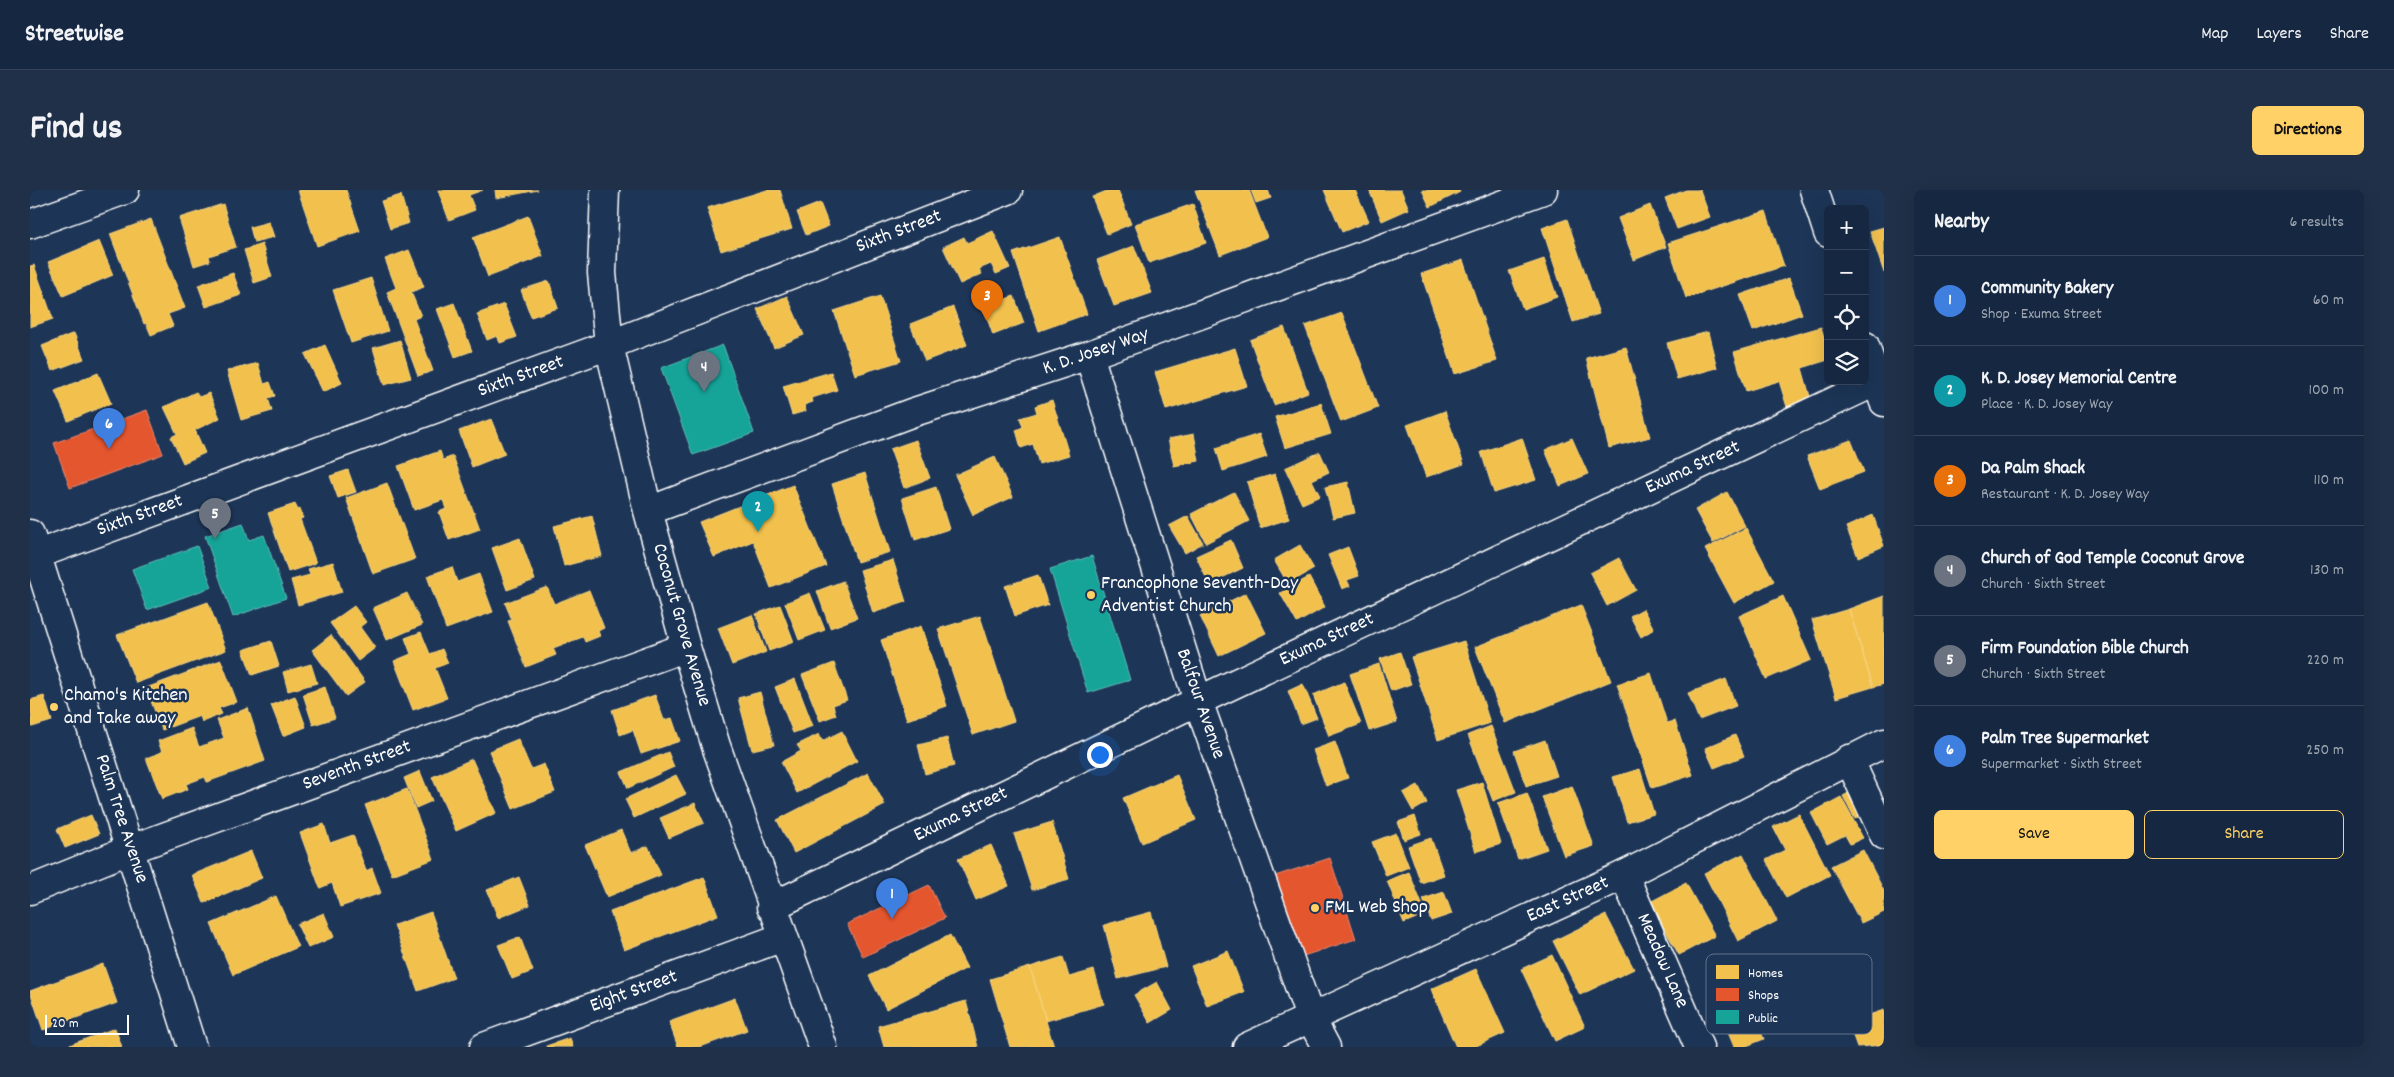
<!DOCTYPE html>
<meta charset="utf-8">
<style>
:root{--surface:#162841;--page:#1f3048;--text:#f1f3f6;--muted:#9ea6b1;--line:#35445a;--accent:#ffd166}
body{margin:0;font-family:Dekko,sans-serif;background:var(--page);color:var(--text)}
.controls{position:absolute;right:15px;top:15px;display:grid;overflow:hidden;border-radius:8px;box-shadow:0 5px 20px #0002}
.controls button{width:45px;height:45px;display:grid;place-items:center;padding:0;border:0;border-bottom:1px solid var(--line);background:var(--surface);color:var(--text);font:25px sans-serif}
.scale{position:absolute;left:15px;bottom:12px;width:84px;box-sizing:border-box;padding-left:5px;border:2px solid #fff;border-top:0;font-size:14px;line-height:18px;white-space:nowrap;color:#fff;-webkit-text-stroke:4px #1d3557;paint-order:stroke}
.you{position:absolute;left:1069px;top:564px;width:18px;height:18px;margin:-12px;border:4px solid #fff;border-radius:50%;background:#1a73e8;box-shadow:0 0 0 8px #1a73e833}
.badge{display:grid;place-items:center;width:32px;height:32px;border-radius:50%;background:var(--accent);color:#fff;font-size:16px;font-weight:700}
.pin{position:absolute;translate:-50% -41px;filter:drop-shadow(0 1px 2px #0008)}
.pin::after{content:'';position:absolute;top:26px;width:18px;height:15px;background:inherit;clip-path:polygon(0 0,100% 0,50% 100%)}
.list{margin:0;padding:0;list-style:none}
h2{display:flex;justify-content:space-between;align-items:center;height:65px;margin:0;padding:0 20px;font-size:21px}
h2 small{font-size:16px;font-weight:400;color:var(--muted)}
.list li{display:grid;grid-template-columns:32px 1fr auto;gap:15px;align-items:center;box-sizing:border-box;height:90px;padding:0 20px;border-top:1px solid var(--line)}
.list b{display:block;font-size:19px;white-space:nowrap}
.list p{margin:0;font-size:16px;white-space:nowrap;color:var(--muted)}
.list em{font-size:16px;font-style:normal;color:var(--muted)}
.actions{display:flex;gap:10px;padding:15px 20px}
.actions a{flex:1;padding:11px 0;border:1px solid var(--accent);border-radius:8px;text-align:center;font-size:18px;color:var(--accent)}
.actions .main{background:var(--accent);color:#111}
.icon{flex:none;width:28px;height:28px;fill:none;stroke:currentColor;stroke-width:2;stroke-linecap:round;stroke-linejoin:round}
.map{position:relative;flex:none;width:1854px;height:857px;overflow:hidden;border-radius:8px}
header{display:flex;align-items:center;gap:30px;box-sizing:border-box;height:70px;padding:0 25px;background:var(--surface);border-bottom:1px solid var(--line)}
header strong{font-size:24px}
nav{display:flex;gap:28px;margin-inline-start:auto;font-size:18px}
.intro{display:flex;align-items:center;justify-content:space-between;box-sizing:border-box;height:120px;padding:0 30px}
h1{margin:0;font-size:35px}
.button{padding:12px 22px;border-radius:8px;background:var(--accent);color:#111;font-size:18px;font-weight:700}
main{display:flex;gap:30px;padding:0 30px}
aside{flex:1;background:var(--surface);border-radius:8px;box-shadow:0 5px 20px #0002}
.map>svg:first-child{display:block}
.homes{fill:#f2c14e;stroke:#f6d483}
.shops{fill:#e4572e;stroke:#ec896d}
.public{fill:#17a398;stroke:#5dbfb7}
.lines{fill:none;stroke-linecap:round;stroke-linejoin:round}
.minor-casing{stroke:#fff;stroke-width:31}
.major-casing{stroke:#fff;stroke-width:31}
.minor{stroke:#1d3557;stroke-width:28}
.major{stroke:#1d3557;stroke-width:28}
.poi-dot{fill:#ffd166;stroke:#1d3557;stroke-width:2}
.labels{text-anchor:middle;dominant-baseline:central;stroke-width:5;stroke-linejoin:round;paint-order:stroke}
.street-label{font-size:20px;fill:#fff;stroke:#1d3557}
.poi-label{font-size:20px;fill:#fff;stroke:#1d3557;text-anchor:start}
.key{fill:#1d3557;stroke:#617289;stroke-width:1}
.key-label{font-size:14px;fill:#fff}
</style>
<header>
<strong>Streetwise</strong>
<nav><a>Map</a><a>Layers</a><a>Share</a></nav>
</header>
<div class="intro"><h1>Find us</h1><a class="button">Directions</a></div>
<main>
<div class="map">
<svg width="1854" height="857" viewBox="0 0 1854 857">
<rect width="100%" height="100%" fill="#1d3557"/>
<filter id="ink" filterUnits="userSpaceOnUse"><feTurbulence type="fractalNoise" baseFrequency=".02" numOctaves="2"/><feDisplacementMap in="SourceGraphic" scale="10" xChannelSelector="R" yChannelSelector="G"/><feConvolveMatrix kernelMatrix="1 2 1 2 8 2 1 2 1" color-interpolation-filters="sRGB"/></filter>
<g filter="url(#ink)">
<path class="homes" d="M268 0H316L330 41 287 56Z
M408 0H453L439 5 445 20 419 30Z
M465 0H508L466 8Z
M737 0H750L762 39 691 61 677 18Z
M1079 0H1088L1101 34 1077 44 1062 7Z
M1165 0H1219L1237 47 1190 65Z
M1221 0H1238L1241 8 1226 13Z
M1294 0H1325L1339 31 1312 42Z
M1339 0H1371L1379 19 1352 31Z
M1392 0H1429L1430 2 1400 17Z
M1656 0H1670L1680 27 1647 39 1635 8Z
M371 5 379 33 360 39 351 11Z
M790 13 799 36 776 45 767 22Z
M193 14 206 57 179 66 180 71 164 76 149 28Z
M1163 14 1176 53 1119 73 1105 34Z
M1620 15 1636 57 1604 70 1588 28Z
M1736 21 1754 76 1656 108 1638 53Z
M498 26 513 66 458 87 443 47Z
M121 29 155 118 138 124 143 136 121 145 116 133 114 134 80 44Z
M1537 29 1569 124 1543 132 1512 38Z
M239 32 244 47 224 52 220 37Z
M1854 37V83L1840 41Z
M963 41 980 78 966 84 961 74 949 79 952 84 930 94 913 57 934 47 937 53Z
M1030 47 1057 124 1009 141 983 63Z
M69 51 83 85 33 106 18 72Z
M232 54 242 87 224 93 214 60Z
M1104 56 1122 103 1084 116 1067 70Z
M379 60 394 97 381 102 391 126 384 129 403 181 388 186 357 102 366 98 355 69Z
M1514 69 1527 107 1493 119 1479 81Z
M1433 70 1467 171 1425 184 1391 84Z
M4 75 23 129 0 137V76Z
M203 83 211 105 176 117 168 95Z
M341 88 358 141 321 153 303 100Z
M1759 88 1772 124 1723 141 1710 105Z
M519 91 528 118 501 127 491 100Z
M757 106 774 145 744 158 727 119Z
M850 106 871 171 825 185 804 121Z
M984 106 994 133 963 145 953 117Z
M424 113 442 161 425 167 407 119Z
M474 114 487 147 470 153 467 146 457 150 447 124Z
M923 117 937 155 895 171 880 134Z
M1312 123 1348 218 1311 232 1275 136Z
M1254 137 1278 202 1244 215 1220 150Z
M1791 137 1798 160V170L1772 178 1781 210 1757 217 1749 191 1716 201 1704 162Z
M1678 142 1687 178 1647 189 1637 153Z
M44 143 54 169 22 181 12 156Z
M370 150 381 188 354 195 343 158Z
M295 155 312 193 293 202 275 164Z
M1596 157 1620 247 1579 258 1556 168Z
M1205 158 1217 196 1136 220 1125 182Z
M228 173 234 194 240 192 245 206 238 208 242 221 211 230 197 181Z
M801 182 807 200 782 208 783 212 774 215 776 221 762 225 753 196Z
M68 183 81 213 38 231 25 201Z
M166 202 169 207 179 203 190 228 165 240 175 263 153 273 141 247 147 244 134 217Z
M1022 210 1039 265 1009 274 1003 254 991 258 986 240 993 237 990 228 1007 223 1005 216Z
M1291 213 1301 244 1255 258 1245 227Z
M1415 221 1434 274 1396 287 1377 235Z
M461 229 475 264 442 277 429 241Z
M1164 244 1169 271 1144 276 1138 249Z
M1229 244 1237 267 1193 281 1186 258Z
M1492 248 1506 290 1464 303 1451 262Z
M1542 248 1558 284 1530 296 1515 260Z
M886 250 900 288 874 298 860 259Z
M1821 250 1834 282 1790 299 1777 266Z
M410 261 413 270 423 266 450 339 419 350 409 322 416 319 413 310 384 320 368 276Z
M1290 262 1299 282 1282 290 1290 306 1272 314 1255 278Z
M965 267 983 307 943 325 925 285Z
M318 280 326 302 308 308 300 286Z
M835 283 860 362 827 372 802 294Z
M1245 284 1259 329 1230 338 1217 292Z
M1318 292 1325 323 1303 328 1295 297Z
M357 293 385 369 343 384 316 308Z
M763 295 796 376 741 398 723 351 684 367 669 332Z
M906 297 919 339 885 350 872 308Z
M1204 302 1219 331 1176 353 1161 324Z
M1697 302 1715 336 1683 353 1665 320Z
M265 314 268 320 270 319 273 328 270 329 286 373 258 382 238 323Z
M1843 325 1854 356 1828 367 1816 337Z
M562 326 572 366 534 376 524 336Z
M1158 326 1173 353 1155 363 1139 336Z
M1716 338 1744 391 1704 413 1675 359Z
M490 348 505 390 477 400 462 358Z
M1201 350 1213 378 1179 394 1166 366Z
M1270 355 1284 379 1258 394 1244 370Z
M1318 357 1329 386 1317 390 1320 396 1312 399 1298 365Z
M1589 368 1606 400 1577 416 1560 383Z
M863 370 876 412 843 423 830 380Z
M303 372 312 402 268 415 261 390 280 385 278 379Z
M422 377 427 392 449 384 463 422 416 439 397 386Z
M1008 385 1018 415 985 426 975 396Z
M1279 387 1295 417 1267 433 1250 403Z
M813 391 827 428 800 438 787 401Z
M517 397 524 414 559 400 574 438 568 441 570 446 555 452 553 447 523 458 526 465 496 477 478 431 482 430 475 413Z
M377 403 392 435 357 450 343 418Z
M780 403 795 440 769 450 755 413Z
M1216 403 1236 443 1189 466 1170 426Z
M1753 406 1781 470 1736 489 1709 426Z
M1854 406V494L1843 497 1819 419Z
M178 412 196 460 106 493 87 445Z
M750 415 764 452 739 461 726 424Z
M1551 415 1581 491 1475 533 1445 457Z
M324 416 336 432 330 437 345 458 328 471 300 433Z
M1613 419 1624 439 1611 447 1600 426Z
M1819 419 1843 497 1806 508 1782 430Z
M722 425 736 462 702 475 688 438Z
M950 426 984 531 943 545 908 439Z
M891 436 917 516 877 530 851 450Z
M391 442 400 464 412 459 418 473 405 478 417 508 383 520 364 471 381 464 375 448Z
M301 445 335 492 316 506 282 460Z
M241 451 249 476 222 485 213 460Z
M1434 451 1460 533 1408 550 1381 467Z
M1370 462 1381 494 1361 501 1350 469Z
M191 470 207 512 189 518 192 524 172 532 170 526 132 540 116 498Z
M804 473 817 510 803 515 806 525 790 531 772 485Z
M281 474 287 493 258 501 253 482Z
M1349 474 1367 532 1339 541 1320 484Z
M1621 483 1637 533 1645 531 1663 585 1622 598 1587 494Z
M765 489 783 536 763 543 745 497Z
M1696 489 1706 516 1669 530 1658 503Z
M1314 492 1331 534 1299 546 1283 505Z
M1273 494 1287 528 1271 534 1258 501Z
M295 497 305 528 283 535 273 504Z
M730 502 744 555 722 560 708 508Z
M625 505 634 530 642 528 650 551 611 564 603 540 590 545 582 520Z
M14 506 22 531 2 537 0 510Z
M265 506 276 537 253 546 241 515Z
M218 518 235 571 177 592 175 587 156 594 158 599 132 609 116 568 132 562 128 551 162 538 169 557 194 548 187 530Z
M1461 536 1486 602 1463 611 1438 545Z
M812 541 827 571 767 603 751 572 771 561 767 555 789 544 792 551Z
M1705 545 1714 566 1684 578 1675 558Z
M917 548 924 576 895 584 888 555Z
M488 549 501 579 514 574 525 602 483 619 459 561Z
M1515 550 1527 586 1496 596 1484 561Z
M1305 552 1318 588 1296 596 1283 560Z
M638 562 644 577 598 598 591 582Z
M442 569 466 623 426 641 402 587Z
M1610 579 1624 624 1597 632 1583 587Z
M390 581 402 611 386 618 374 588Z
M838 583 855 615 764 663 747 630Z
M646 585 656 604 604 628 595 609Z
M1147 585 1166 630 1112 653 1093 608Z
M1452 592 1471 654 1446 662 1426 600Z
M1388 595 1397 613 1383 621 1373 603Z
M1542 596 1564 656 1534 666 1512 607Z
M1828 598 1840 621 1825 629 1813 606Z
M377 599 404 669 362 685 335 615Z
M1497 603 1517 659 1488 669 1468 613Z
M1811 607 1833 648 1820 654 1815 645 1797 654 1781 623Z
M665 613 674 633 639 648 630 628Z
M1769 624 1800 685 1756 708 1736 670 1755 660 1743 637Z
M61 625 69 644 35 658 27 639Z
M1385 626 1391 644 1374 650 1368 632Z
M1022 632 1039 689 1002 700 984 644Z
M294 634 300 653 323 645 336 681 342 678 351 703 310 717 302 693 290 698 270 643Z
M591 640 601 663 618 656 631 685 577 707 555 655Z
M1366 643 1379 677 1356 686 1342 652Z
M1401 648 1414 685 1391 693 1378 656Z
M961 655 979 696 946 710 928 669Z
M1833 660 1854 701V722L1831 733 1801 676Z
M221 661 232 688 174 713 162 685Z
M1713 664 1747 731 1708 751 1674 683Z
M1379 682 1396 724 1374 733 1357 691Z
M489 687 500 715 468 728 457 700Z
M674 687 688 725 594 760 580 722Z
M1656 693 1685 746 1649 765 1620 712Z
M1414 702 1422 724 1401 731 1393 709Z
M246 706 268 757 203 785 181 734Z
M401 722 424 788 388 801 364 735Z
M1121 722 1136 777 1088 789 1074 735Z
M294 723 304 747 278 758 267 734Z
M1576 725 1604 779 1550 805 1523 751Z
M920 745 937 778 856 819 839 786Z
M490 747 503 781 482 789 468 755Z
M1198 761 1214 802 1177 816 1161 776Z
M1522 765 1555 837 1525 851 1491 779Z
M1033 767 1039 787 1064 780 1074 814 1016 831 1000 777Z
M73 774 87 813 13 840 0 801Z
M1000 777 1016 831 1024 857H980L960 789Z
M1446 779 1475 843 1444 857H1426L1401 799Z
M1127 792 1142 820 1120 833 1104 805Z
M705 808 717 840 670 857H648L639 832Z
M936 811 948 857H854L848 836Z
M1854 820V855L1827 857 1818 832Z
M1723 824 1734 849 1714 857H1704L1695 835Z
M85 838 92 857H34Z
M540 848 543 857H516V856Z"/>
<path class="shops" d="M117 220 133 264 40 298 24 253Z
M1300 668 1326 749 1270 767 1245 686Z
M899 695 915 728 833 767 817 734Z"/>
<path class="public" d="M693 155 724 243 663 265 631 178Z
M213 333 219 350 234 345 256 408 203 427 175 346Z
M167 356 182 397 117 420 102 379Z
M1062 366 1100 490 1058 503 1020 379Z"/>
<g class="lines">
<g class="minor-casing">
<path id="minor" d="M575 0 572 83 579 155 618 321 656 457 686 556 793 857
M1784 0 1798 43
M0 34 95 0
M1835 156 1854 212
M1059 165 1168 511 1280 827 1296 857
M618 321 881 223 1059 165 1513 0
M0 344 162 857
M0 367 579 155 978 0
M1819 569 1854 645
M1594 685 1669 857
M0 700 101 659 656 457
M741 717 1168 511 1854 188
M454 857 753 747"/>
</g>
<g class="major-casing">
<path id="major" d="M1217 857 1594 685 1854 553"/>
</g>
<use href="#minor" class="minor"/>
<use href="#major" class="major"/>
</g>
</g>
<g class="poi-dot">
<circle cx="1061" cy="405" r="5"/>
<circle cx="24" cy="517" r="5"/>
<circle cx="1285" cy="718" r="5"/>
</g>
<g class="labels">
<g class="street-label">
<text transform="translate(869 42) rotate(-21)">Sixth Street</text>
<text transform="translate(1066 162) rotate(-19)">K. D. Josey Way</text>
<text transform="translate(491 187) rotate(-20)">Sixth Street</text>
<text transform="translate(1663 278) rotate(-25)">Exuma Street</text>
<text transform="translate(110 326) rotate(-20)">Sixth Street</text>
<text transform="translate(651 435) rotate(74)">Coconut Grove Avenue</text>
<text transform="translate(1297 450) rotate(-25)">Exuma Street</text>
<text transform="translate(1170 514) rotate(71)">Balfour Avenue</text>
<text transform="translate(327 576) rotate(-20)">Seventh Street</text>
<text transform="translate(931 625) rotate(-26)">Exuma Street</text>
<text transform="translate(91 629) rotate(72)">Palm Tree Avenue</text>
<text transform="translate(1538 710) rotate(-24)">East Street</text>
<text transform="translate(1632 771) rotate(66)">Meadow Lane</text>
<text transform="translate(604 802) rotate(-20)">Eight Street</text>
</g>
<g class="poi-label">
<text x="1071" y="394">Francophone Seventh-Day<tspan x="1071" dy="23">Adventist Church</tspan></text>
<text x="34" y="506">Chamo's Kitchen<tspan x="34" dy="23">and Take away</tspan></text>
<text x="1295" y="718">FML Web Shop</text>
</g>
</g>
<rect x="1676" y="764" width="166" height="80" rx="8" class="key"/>
<rect x="1686" y="775" width="23" height="14" fill="#f2c14e"/>
<rect x="1686" y="798" width="23" height="13" fill="#e4572e"/>
<rect x="1686" y="820" width="23" height="14" fill="#17a398"/>
<g class="key-label">
<text x="1718" y="787">Homes</text>
<text x="1718" y="809">Shops</text>
<text x="1718" y="832">Public</text>
</g>
</svg>
<div class="controls">
<button>+</button>
<button>−</button>
<button><svg class="icon" aria-label="locate" viewBox="0 0 24 24"><circle cx="12" cy="12" r="6"/><path d="M12 2v4M12 18v4M2 12h4M18 12h4"/></svg></button>
<button><svg class="icon" aria-label="layers" viewBox="0 0 24 24"><path d="M12 4l9 5-9 5-9-5zM3 14l9 5 9-5"/></svg></button>
</div>
<div class="scale">20 m</div>
<div class="you"></div>
<div class="pin badge" style="left:862px;top:729px;background:#3f7fe0">1</div>
<div class="pin badge" style="left:728px;top:342px;background:#0f9aa8">2</div>
<div class="pin badge" style="left:957px;top:131px;background:#e8710a">3</div>
<div class="pin badge" style="left:674px;top:202px;background:#6b7280">4</div>
<div class="pin badge" style="left:185px;top:349px;background:#6b7280">5</div>
<div class="pin badge" style="left:79px;top:259px;background:#3f7fe0">6</div>
</div>
<aside>
<h2>Nearby<small>6 results</small></h2>
<ul class="list">
<li><span class="badge" style="background:#3f7fe0">1</span><div><b>Community Bakery</b><p>Shop · Exuma Street</p></div><em>60 m</em></li>
<li><span class="badge" style="background:#0f9aa8">2</span><div><b>K. D. Josey Memorial Centre</b><p>Place · K. D. Josey Way</p></div><em>100 m</em></li>
<li><span class="badge" style="background:#e8710a">3</span><div><b>Da Palm Shack</b><p>Restaurant · K. D. Josey Way</p></div><em>110 m</em></li>
<li><span class="badge" style="background:#6b7280">4</span><div><b>Church of God Temple Coconut Grove</b><p>Church · Sixth Street</p></div><em>130 m</em></li>
<li><span class="badge" style="background:#6b7280">5</span><div><b>Firm Foundation Bible Church</b><p>Church · Sixth Street</p></div><em>220 m</em></li>
<li><span class="badge" style="background:#3f7fe0">6</span><div><b>Palm Tree Supermarket</b><p>Supermarket · Sixth Street</p></div><em>250 m</em></li>
</ul>
<div class="actions"><a class="main">Save</a><a>Share</a></div>
</aside>
</main>
